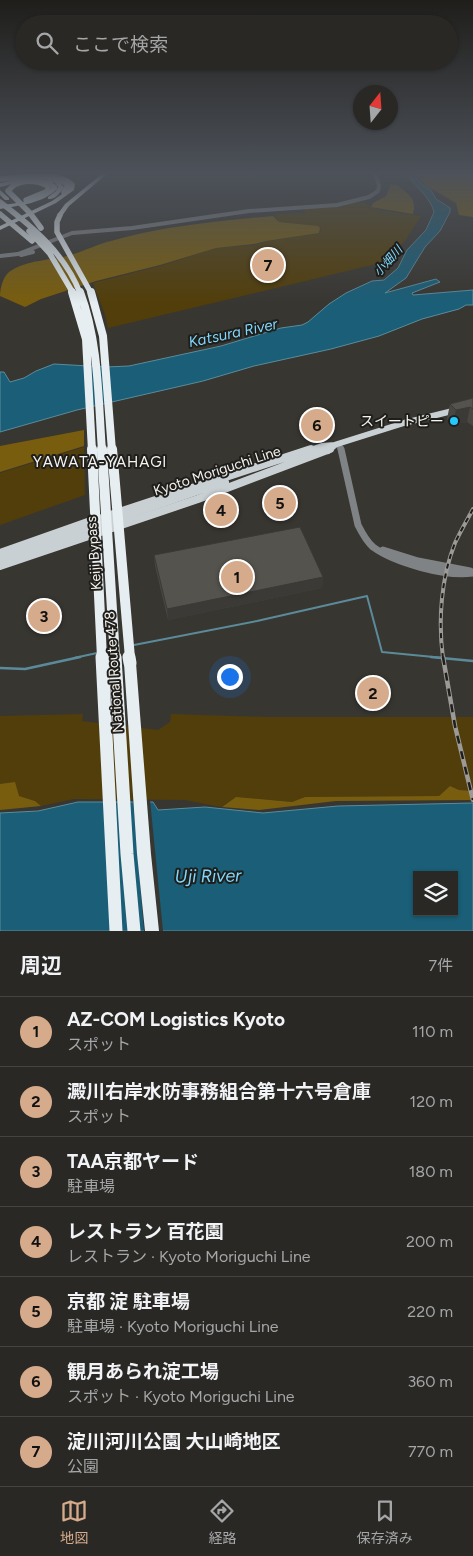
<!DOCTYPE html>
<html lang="ja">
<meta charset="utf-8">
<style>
:root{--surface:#2a2825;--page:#363432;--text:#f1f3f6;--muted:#a5a6a7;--line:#464442;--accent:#d6ab8b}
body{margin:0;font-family:Figtree,"Noto Sans JP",sans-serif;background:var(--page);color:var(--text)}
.controls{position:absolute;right:15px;bottom:15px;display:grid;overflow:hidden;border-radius:0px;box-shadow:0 1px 4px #0004}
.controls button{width:45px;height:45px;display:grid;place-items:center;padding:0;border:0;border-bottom:1px solid var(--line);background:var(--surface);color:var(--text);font:25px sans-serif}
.compass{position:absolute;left:353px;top:85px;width:45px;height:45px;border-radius:50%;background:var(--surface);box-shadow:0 1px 4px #0004;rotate:17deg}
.you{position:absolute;left:229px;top:676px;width:18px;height:18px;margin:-12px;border:4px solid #fff;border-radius:50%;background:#1a73e8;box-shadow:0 0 0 8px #1a73e833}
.badge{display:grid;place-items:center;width:32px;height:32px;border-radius:50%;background:var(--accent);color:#111;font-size:16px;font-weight:700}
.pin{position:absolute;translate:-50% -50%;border:2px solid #fff;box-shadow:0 1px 5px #0006}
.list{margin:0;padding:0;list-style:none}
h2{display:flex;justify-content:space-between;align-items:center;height:65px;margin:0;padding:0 20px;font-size:21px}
h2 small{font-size:16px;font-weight:400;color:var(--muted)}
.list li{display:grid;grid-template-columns:32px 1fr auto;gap:15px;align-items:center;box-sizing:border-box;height:70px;padding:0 20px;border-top:1px solid var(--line)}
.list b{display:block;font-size:19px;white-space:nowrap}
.list p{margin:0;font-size:16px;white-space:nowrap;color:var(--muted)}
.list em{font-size:16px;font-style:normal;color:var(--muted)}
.icon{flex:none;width:28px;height:28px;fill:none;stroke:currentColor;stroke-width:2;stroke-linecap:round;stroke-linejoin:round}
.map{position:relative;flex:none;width:473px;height:931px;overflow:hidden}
.search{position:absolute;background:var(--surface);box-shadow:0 1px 4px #0004;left:15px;right:15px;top:15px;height:55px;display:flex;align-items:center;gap:12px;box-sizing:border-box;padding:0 18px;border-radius:28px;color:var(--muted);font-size:19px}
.sheet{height:555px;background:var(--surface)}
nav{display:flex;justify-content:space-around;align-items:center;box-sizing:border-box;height:70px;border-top:1px solid var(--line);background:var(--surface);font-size:14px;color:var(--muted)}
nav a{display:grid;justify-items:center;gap:2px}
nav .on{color:var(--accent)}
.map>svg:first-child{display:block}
.green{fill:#523e0a}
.forest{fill:#795d0e}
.water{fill:#1a5e77;stroke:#5b8b9b;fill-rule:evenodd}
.pier{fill:#383631}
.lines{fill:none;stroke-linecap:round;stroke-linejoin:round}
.stream-far1{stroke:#5b8b9b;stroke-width:2}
.stream{stroke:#5b8b9b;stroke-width:2.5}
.minor-far2{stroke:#808385;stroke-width:4}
.minor-far1{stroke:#808385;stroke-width:5.5}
.minor{stroke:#808385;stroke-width:7}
.major-far1{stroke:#c9d0d3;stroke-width:6}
.major{stroke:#c9d0d3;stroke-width:8}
.highway{fill:#e6eef2;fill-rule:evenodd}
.rail-far1-casing{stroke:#9c9a96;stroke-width:4}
.rail-casing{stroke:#9c9a96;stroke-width:4.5}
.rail-far1{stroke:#1f1e1b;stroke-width:2;stroke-dasharray:5;stroke-linecap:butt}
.rail{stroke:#1f1e1b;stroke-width:2.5;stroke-dasharray:8;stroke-linecap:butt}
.major-bridge{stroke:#c9d0d3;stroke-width:8}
.highway-bridge-far3{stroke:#e6eef2;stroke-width:5.5}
.highway-bridge-far2{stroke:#e6eef2;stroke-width:8}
.highway-bridge-far1{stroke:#e6eef2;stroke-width:10}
.highway-bridge{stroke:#e6eef2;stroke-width:13}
.wall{fill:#494742}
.shaded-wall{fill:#3c3a36}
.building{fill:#55534d;stroke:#3c3a36}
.poi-dot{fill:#24c9fe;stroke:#1f1e1b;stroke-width:2}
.labels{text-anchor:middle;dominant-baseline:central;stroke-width:4;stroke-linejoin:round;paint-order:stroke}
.far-water-label{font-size:12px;font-style:italic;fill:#7fd9fe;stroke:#1f1e1b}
.poi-label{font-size:14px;fill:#f4f3ef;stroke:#1f1e1b;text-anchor:end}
.street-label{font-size:14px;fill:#f4f3ef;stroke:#1f1e1b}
.water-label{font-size:15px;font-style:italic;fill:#7fd9fe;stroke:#1f1e1b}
.neighbourhood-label{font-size:15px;letter-spacing:1px;fill:#f4f3ef;stroke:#1f1e1b}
.near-water-label{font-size:18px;font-style:italic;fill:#7fd9fe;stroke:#1f1e1b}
</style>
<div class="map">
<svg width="473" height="931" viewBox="0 0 473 931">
<rect width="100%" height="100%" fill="#383631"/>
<path class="green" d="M362 202 380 210 421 216 405 241 387 258 376 264 108 328 105 315 93 283 160 266 216 248 254 245 267 241 320 233 321 228 318 226 279 222 274 214 305 213 304 209Z
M84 447 85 495 0 525V473Z
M83 714 82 721 158 730 170 722 171 714 266 717H473V791L459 790 450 786 439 796 305 797 292 802 236 797 221 807 185 800 74 799 41 806 35 801 19 796 1 784 0 785V716Z"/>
<path class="forest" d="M415 173H473V217L459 215 456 203 425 185Z
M391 184 397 185C409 195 417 198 413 214L371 207 373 203 386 196Z
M273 216 279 222 318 226 320 228 319 233 266 241 254 244 216 248 160 265 96 281 41 299 25 307 0 296C0 288 3 277 9 272 28 259 50 261 71 255 85 251 97 244 111 241 163 226 219 221 273 216Z
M84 430V446L0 472V446Z
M15 782 19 796 35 801 41 806 0 810V784Z
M450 786 459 790 473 791V800L336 801 259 810 222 807 236 797 292 802 305 797 439 796Z"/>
<path class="water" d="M406 173H412L423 185 431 190 436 199 450 208V212L440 231 425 247 406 278 385 293 436 279 440 282 412 293 413 295 473 290V305H466L459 309 422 319 379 336 331 349 254 366 203 381 77 410 0 432V372H4L10 382 24 378 36 371 54 364 106 367 129 366 221 346 281 328 302 325 308 322 329 304 346 293 372 281 384 280 398 268 407 250 426 230 434 212C430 196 414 186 406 173Z
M78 802H153L158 810 205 807 263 813 338 806 473 803V931H0V813L38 811ZM417 875H454V912H417Z"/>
<path class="pier" d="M133 800H150L163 931H144Z"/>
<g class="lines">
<path class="stream-far1" d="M134 645 257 621 367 596 382 652 444 658
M74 658 97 653"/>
<path class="stream" d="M431 657 473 661
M0 668 25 669 80 657"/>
<path class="minor-far2" d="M21 255 33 252
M0 256 18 254 72 233 132 228 249 211 337 205 369 197 378 191 379 186 375 173"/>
<path class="minor-far1" d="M339 444 341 451"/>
<path class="minor" d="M341 449 358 525C362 533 366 541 373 547 395 563 446 577 473 573
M383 550 418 561 470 571"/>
<path class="major-far1" d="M331 446 404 423 473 406
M307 451 322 446 335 445
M328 451 335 445"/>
<path class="major" d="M203 489 225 482
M113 514 311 449
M0 553 99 518
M0 561 27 550
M0 566 198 499 330 449"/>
<path class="highway" d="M103 173H108L69 206 62 216H58L57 215 65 204Z
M45 174C56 174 67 175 75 184L74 190 56 203 0 230V226L52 201 69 189V184C62 177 53 177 43 176V175Z
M26 178 28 179V180L0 187V183Z
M37 178 48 180 47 178C54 177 59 181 64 187 60 193 55 200 48 199V197L56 191 58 187 55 183 52 182 57 186V189C42 204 20 205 0 209V205C18 203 37 202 51 189V186L47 183 35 181V179Z
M0 190 9 198V200H5L0 195Z
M130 658 134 660 136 663 151 854 159 931H145L137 854 124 663 126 660Z"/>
<g class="rail-far1-casing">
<path id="rail-far1" d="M443 658C438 621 441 578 455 543 460 532 467 520 473 509"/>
</g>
<g class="rail-casing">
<path id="rail" d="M443 657 455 726 473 800"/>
</g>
<use href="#rail-far1" class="rail-far1"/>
<use href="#rail" class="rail"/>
<path class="major-bridge" d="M27 550 203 489"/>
<path class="highway-bridge-far3" d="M0 179C21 178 51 171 68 185L64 192
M26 200 48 191V186C35 179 17 179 8 191L30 213 41 228
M0 202C33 227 65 254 80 293
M0 214 32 241
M60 215 57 222V232L91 293
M29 231 50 254 73 293"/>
<path class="highway-bridge-far2" d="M72 292 86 339 92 451
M80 292C99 343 98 397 102 451
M91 292 103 336 112 451"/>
<path class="highway-bridge-far1" d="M92 449 102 658
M102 449 115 658
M112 449 130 658"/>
<path class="highway-bridge" d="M102 657 116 931
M115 657 127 854 134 931
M129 657 130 663"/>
</g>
<path class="wall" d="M473 398V426L467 422 452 425 447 419 450 404Z
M309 415 325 426V431L317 433 309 420Z
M154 555 323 577 322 588 168 620 155 566Z
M368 682 381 688 380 696H368L367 690Z"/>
<path class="shaded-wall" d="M470 407 467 422 452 425 456 410Z
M325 426V431L317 433V427Z
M323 577 322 588 168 620 167 609Z"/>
<path class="building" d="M473 398V409L470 407 456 410 450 404Z
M317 413 325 426 317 427 309 415Z
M300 527 323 577 167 609 154 555Z
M368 682H380L381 688H369Z"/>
<linearGradient id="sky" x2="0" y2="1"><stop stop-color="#1f1e1b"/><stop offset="0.57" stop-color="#4d525a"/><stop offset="1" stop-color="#4d525a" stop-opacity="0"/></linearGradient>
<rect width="473" height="304" fill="url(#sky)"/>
<circle class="poi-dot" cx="454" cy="421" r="5"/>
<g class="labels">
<g class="far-water-label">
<text transform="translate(388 261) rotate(-48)">小畑川</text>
</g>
<g class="poi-label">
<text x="444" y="421">スイートピー</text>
</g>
<g class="street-label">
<text transform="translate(217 471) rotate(-18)">Kyoto Moriguchi Line</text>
<text transform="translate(94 553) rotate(-94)">Keiji Bypass</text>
<text transform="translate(114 672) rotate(-94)">National Route 478</text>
</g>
<g class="water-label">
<text transform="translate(233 333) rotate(-12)">Katsura River</text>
</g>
<g class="neighbourhood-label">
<text x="100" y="462">YAWATA-YAHAGI</text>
</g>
<g class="near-water-label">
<text transform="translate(208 876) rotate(-1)">Uji River</text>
</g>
</g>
</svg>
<div class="controls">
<button><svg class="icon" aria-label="layers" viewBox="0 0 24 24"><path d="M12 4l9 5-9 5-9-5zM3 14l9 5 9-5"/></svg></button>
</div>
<svg class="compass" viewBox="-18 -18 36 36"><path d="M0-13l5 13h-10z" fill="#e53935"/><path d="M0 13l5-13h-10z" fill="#a5a6a7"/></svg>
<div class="you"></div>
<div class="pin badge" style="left:237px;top:577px">1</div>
<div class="pin badge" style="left:373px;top:693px">2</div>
<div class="pin badge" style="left:44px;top:616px">3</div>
<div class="pin badge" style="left:221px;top:510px">4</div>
<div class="pin badge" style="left:280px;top:503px">5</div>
<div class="pin badge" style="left:317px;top:425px">6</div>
<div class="pin badge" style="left:268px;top:265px">7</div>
<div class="search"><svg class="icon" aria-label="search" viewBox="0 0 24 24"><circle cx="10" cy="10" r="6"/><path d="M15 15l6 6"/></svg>ここで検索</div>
</div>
<section class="sheet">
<h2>周辺<small>7件</small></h2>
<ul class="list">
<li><span class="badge">1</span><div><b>AZ-COM Logistics Kyoto</b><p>スポット</p></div><em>110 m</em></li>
<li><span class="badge">2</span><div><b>澱川右岸水防事務組合第十六号倉庫</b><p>スポット</p></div><em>120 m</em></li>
<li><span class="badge">3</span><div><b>TAA京都ヤード</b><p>駐車場</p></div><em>180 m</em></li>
<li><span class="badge">4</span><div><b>レストラン 百花園</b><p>レストラン · Kyoto Moriguchi Line</p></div><em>200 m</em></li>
<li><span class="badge">5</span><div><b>京都 淀 駐車場</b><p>駐車場 · Kyoto Moriguchi Line</p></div><em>220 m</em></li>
<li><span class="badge">6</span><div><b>観月あられ淀工場</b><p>スポット · Kyoto Moriguchi Line</p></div><em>360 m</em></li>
<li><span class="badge">7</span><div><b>淀川河川公園 大山崎地区</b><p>公園</p></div><em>770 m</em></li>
</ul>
</section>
<nav>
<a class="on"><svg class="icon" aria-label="map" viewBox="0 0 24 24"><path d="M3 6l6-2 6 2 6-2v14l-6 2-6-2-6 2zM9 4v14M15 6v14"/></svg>地図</a>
<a><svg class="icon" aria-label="directions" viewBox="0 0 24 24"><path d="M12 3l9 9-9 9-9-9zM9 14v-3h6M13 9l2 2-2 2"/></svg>経路</a>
<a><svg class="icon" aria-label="saved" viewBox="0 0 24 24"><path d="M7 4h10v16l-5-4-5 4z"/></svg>保存済み</a>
</nav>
